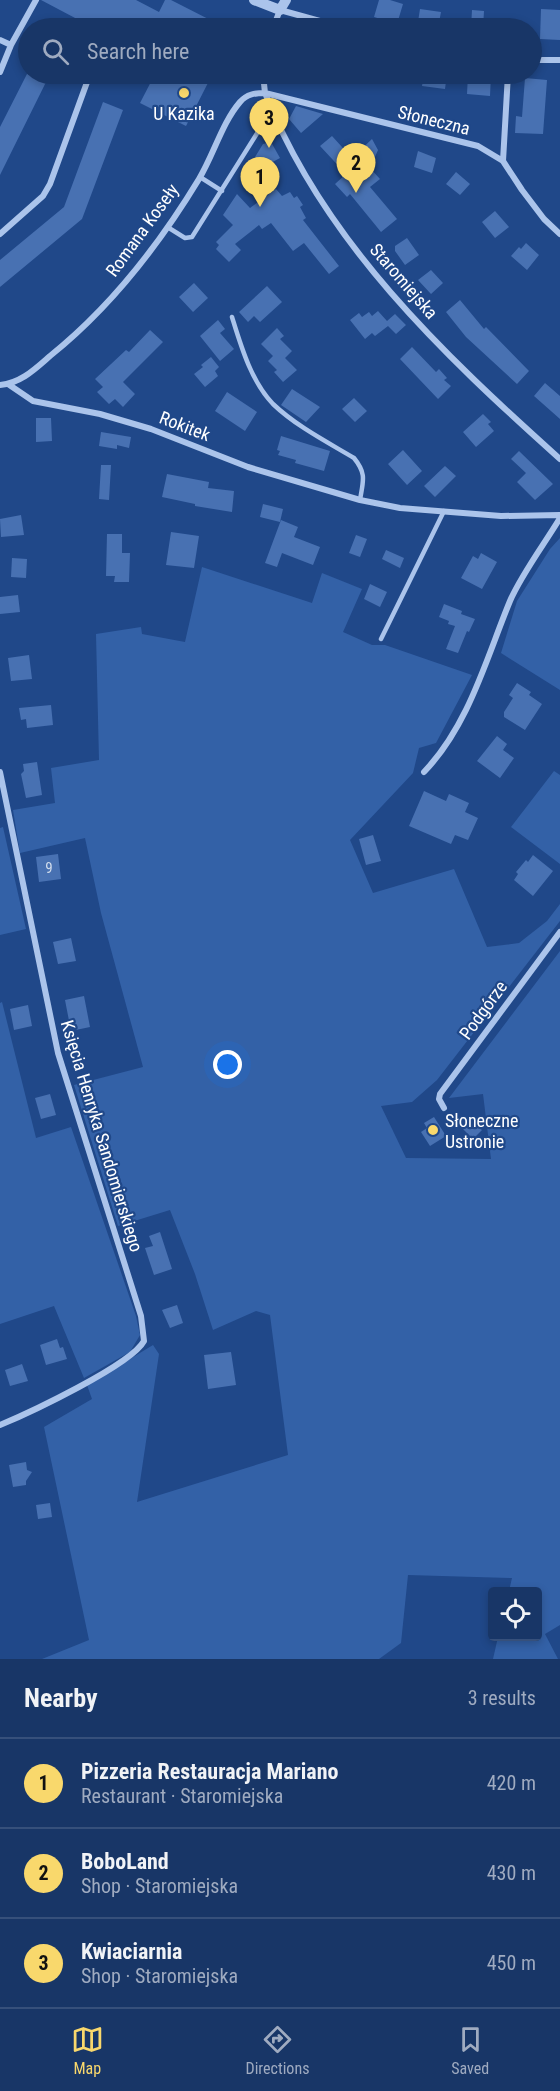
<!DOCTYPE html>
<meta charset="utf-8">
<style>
:root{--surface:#183667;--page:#213e6d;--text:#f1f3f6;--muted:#9fabc0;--line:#36507b;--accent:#f9d86c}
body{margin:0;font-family:"Roboto Condensed",sans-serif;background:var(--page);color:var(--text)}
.controls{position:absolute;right:18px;bottom:18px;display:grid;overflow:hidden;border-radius:6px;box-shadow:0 3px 9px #0003}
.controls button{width:54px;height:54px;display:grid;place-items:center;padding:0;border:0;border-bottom:2px solid var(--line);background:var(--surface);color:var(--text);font:30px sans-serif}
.you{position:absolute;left:228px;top:1065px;width:21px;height:21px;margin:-15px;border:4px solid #fff;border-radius:50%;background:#1a73e8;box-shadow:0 0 0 9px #1a73e833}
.badge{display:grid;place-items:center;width:39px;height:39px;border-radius:50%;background:var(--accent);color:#111;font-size:20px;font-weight:700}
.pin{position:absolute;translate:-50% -50px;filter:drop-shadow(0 2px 3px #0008)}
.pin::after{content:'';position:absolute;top:32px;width:21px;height:18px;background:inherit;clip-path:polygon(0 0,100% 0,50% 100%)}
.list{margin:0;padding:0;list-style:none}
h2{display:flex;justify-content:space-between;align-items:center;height:78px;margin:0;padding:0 24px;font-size:26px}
h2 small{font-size:20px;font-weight:400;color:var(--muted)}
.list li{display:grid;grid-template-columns:39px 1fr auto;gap:18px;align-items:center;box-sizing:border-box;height:90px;padding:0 24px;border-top:2px solid var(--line)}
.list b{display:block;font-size:22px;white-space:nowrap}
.list p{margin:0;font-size:20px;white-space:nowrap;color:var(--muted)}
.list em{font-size:20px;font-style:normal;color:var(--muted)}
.icon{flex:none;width:33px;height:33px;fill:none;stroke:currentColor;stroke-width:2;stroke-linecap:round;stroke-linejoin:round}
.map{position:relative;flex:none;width:560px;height:1659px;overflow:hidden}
.search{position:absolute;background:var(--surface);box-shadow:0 3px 9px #0003;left:18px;right:18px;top:18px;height:66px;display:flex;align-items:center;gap:15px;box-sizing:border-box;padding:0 21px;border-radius:33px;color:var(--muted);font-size:22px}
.sheet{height:348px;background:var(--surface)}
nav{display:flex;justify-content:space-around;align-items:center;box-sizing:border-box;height:84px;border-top:2px solid var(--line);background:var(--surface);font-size:16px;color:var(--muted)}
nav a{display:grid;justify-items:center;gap:3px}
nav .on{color:var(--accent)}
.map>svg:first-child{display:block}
.green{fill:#3361a7}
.building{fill:#4871b2}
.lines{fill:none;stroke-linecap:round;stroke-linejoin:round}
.service{stroke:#abc4eb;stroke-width:4.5}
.minor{stroke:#abc4eb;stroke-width:6}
.tertiary{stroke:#abc4eb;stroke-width:10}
.poi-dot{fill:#f9d86c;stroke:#204889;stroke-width:2}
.labels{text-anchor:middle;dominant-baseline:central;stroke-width:4.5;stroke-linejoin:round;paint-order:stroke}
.number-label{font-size:15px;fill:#d1dcec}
.poi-label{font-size:18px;fill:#fff;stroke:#204889}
.street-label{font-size:18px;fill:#fff;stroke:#204889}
</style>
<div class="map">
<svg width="560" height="1659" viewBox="0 0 560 1659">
<rect width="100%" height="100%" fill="#204889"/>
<path class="green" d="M560 538V690L501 653 517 601 550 549Z
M202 567 312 603 322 573 362 589 343 632 372 645H385L472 675 436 743 419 748 413 773 350 840 373 893 454 869 487 947 519 943 547 921 560 904V921L437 1080 412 1102 381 1106 406 1158 491 1159 483 1094 449 1098 560 951V1625L545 1634 558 1659H493L498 1637 538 1636V1592L509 1591 512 1578 408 1575 401 1643 379 1659H42L89 1640 44 1427 92 1399 87 1385 153 1345 159 1354 137 1502 288 1455 270 1315 256 1311 213 1330 195 1274 170 1210 118 1226 74 1085 143 1067 101 913 85 838 20 853 13 810 55 803 51 768 99 760 96 634 141 627 142 634 185 642Z
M554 771 560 775V864L511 827Z
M3 827 26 929 0 935V828Z
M2 1002 36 1138 71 1127 136 1316 140 1335 130 1352 84 1378 54 1306 0 1324V1003Z"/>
<path class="building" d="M41 0H136L159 12 165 0H171L226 28H94Z
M379 0H390L403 4 397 24 374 17Z
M420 9 441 12 438 28H417Z
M541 9 560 10V40L540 39Z
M472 10 484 11 483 28H471Z
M27 74H50L0 175V127Z
M155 74H203L211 77 186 126 140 103Z
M424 74H447L445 89 422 86Z
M468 74 491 75 490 96 467 94Z
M525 78 547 80 543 134 515 133 516 116 522 117Z
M103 102 123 110 82 219 0 287V260L64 207Z
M296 106 323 114 301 133 289 119Z
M332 136 352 158 372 139 378 150 370 168 380 179 370 187 397 219 381 232 350 194 347 197 335 184 346 174 320 146Z
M271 142 280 158 269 164 255 157 263 144Z
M418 151 436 158 432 173 414 167Z
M456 172 470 184 460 195 446 184Z
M276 189 282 196 290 192 294 198 297 196 303 205 300 207 306 218 303 220 339 266 329 274 304 243 293 251 271 223 262 229 259 225 235 244 241 250 229 262 216 249 219 245 216 242 233 225 223 215 237 194 250 208Z
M495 211 509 227 495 238 482 222Z
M407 238 419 255 405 265 395 251V246Z
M526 243 539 255 527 270 511 256 519 247 521 249Z
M431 270 443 283 431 294 418 280Z
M194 283 208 298 193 312 179 297Z
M267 286 282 302 260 322 254 316 248 322 239 312Z
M460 300 484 329 486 327 529 371 517 384 466 337 446 312Z
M378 311 387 321 395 314 406 325 396 334 388 326 375 336 372 333 365 339 350 320 359 313 362 317 369 312 372 316Z
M218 320 225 329 220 333 234 349 220 361 200 336Z
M277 328 284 336 280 339 292 351 285 358 297 370 283 382 274 372 277 370 268 361 273 356 261 344Z
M150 330 163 342 123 382 135 394 123 407 115 399 109 404 97 392 103 387 95 379 126 350 129 352Z
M412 347 436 372 439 369 447 378 444 380 451 386 438 399 400 359Z
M211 357 219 367 215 371 218 376 205 387 194 374 203 367 201 365Z
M545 383 560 396V419L534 396Z
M292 389 320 407 306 422 281 405Z
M227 392 257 412 245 431 215 411Z
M354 398 367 411 355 422 342 409Z
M483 414 491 422 488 424 494 431 476 447 463 432Z
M36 418H51L52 441 36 442Z
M101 432 131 437 129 448 117 445V449L99 446Z
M281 436 330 451 324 471 295 463 296 460 278 455 280 451 277 450Z
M403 450 422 471 407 485 388 464Z
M519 451 553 484 535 500 517 482 526 473 511 459Z
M101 465H111L109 500 99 499Z
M445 466 456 476 435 497 424 486Z
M167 474 209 482 208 488 234 491 232 512 195 506V504L162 497Z
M263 504 283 509 280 522 260 517Z
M21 515 24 535 1 537 0 519Z
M281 520 298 527 294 537 320 547 313 565 282 553 277 567 265 563Z
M171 532 199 536 194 568 166 565Z
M107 534H122V553H130L129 582H114L115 576H106Z
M356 535 367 539 360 557 349 553Z
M386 550 404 558 400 568 382 559Z
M481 553 497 562 482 589 461 578 473 556 478 559Z
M12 558 27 559 26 578 11 577Z
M370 584 387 592 380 607 364 599Z
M18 595 20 612 0 614V597Z
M444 604 462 611 461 614 475 619 469 632 467 631 458 653 446 649 455 626 448 624 449 621 439 617Z
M29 655 32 679 11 681 8 658Z
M517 683 531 692 529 695 542 704 525 730 504 717V712L513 698 509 695Z
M51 705 53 725 27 728 26 719 21 720 19 708Z
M497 736 507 744 503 750 514 758 500 778 477 761Z
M37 762 42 795 26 798 21 774 24 771 23 764Z
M424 791 446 801 449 794 469 803 465 812 478 818 468 840 455 835 451 844 409 826Z
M373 835 381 861 366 865 359 839Z
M58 854 61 879 39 882 36 857Z
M533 855 553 871 533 896 514 880 518 874 516 872 526 860 528 862Z
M71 938 76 961 58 964 53 942Z
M84 996 90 1027 71 1031 65 1000Z
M28 1005 32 1026 14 1030 10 1009Z
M50 1094 56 1115 41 1119 35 1098Z
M434 1117 446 1136 430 1146 421 1132 427 1128 424 1123Z
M471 1119 482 1130 473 1139 462 1128Z
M160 1232 172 1269 154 1275 145 1248 153 1246 149 1236Z
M177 1305 183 1323 170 1328 162 1310Z
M57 1339 60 1348 63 1347 67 1359 46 1365 40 1345Z
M231 1352 236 1385 208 1389 204 1355Z
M22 1364 28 1381 10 1386 5 1370Z
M26 1462 27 1470 32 1472 26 1481V1485L13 1487 9 1465Z
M50 1503 52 1517 38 1519 36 1505Z"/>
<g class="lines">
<path class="service" d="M200 177 222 191
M169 228 185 238 192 237 261 127 274 118
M232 317C241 346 251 381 273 404 296 426 327 442 354 458 367 474 363 481 360 500
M381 639 444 511"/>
<path class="minor" d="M273 28 280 10 345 28
M0 40 11 45
M532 60H560
M0 72 11 45 36 0
M265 93C323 241 444 355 560 459
M265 93 478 146 503 161 522 190 544 219 560 234
M503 161 508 74
M0 234 43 196 50 184 90 74
M8 384 33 401 100 414 151 429 248 467 360 500 400 508 501 516 560 515
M0 385C21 383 35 369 50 356 111 307 159 245 199 179 214 154 222 123 240 102 247 94 255 93 265 93L263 74
M0 772 58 1053 141 1316 144 1341C131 1365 29 1413 0 1425
M424 772C469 725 486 659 510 601 521 575 545 543 560 518
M444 1108 439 1099 440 1094 560 932"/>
<path class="tertiary" d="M254 0 280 10 286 0"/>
</g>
<g class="poi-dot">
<circle cx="184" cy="93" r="6"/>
<circle cx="433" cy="1130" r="6"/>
</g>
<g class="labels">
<g class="number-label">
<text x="49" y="868">9</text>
</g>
<g class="poi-label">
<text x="184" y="113">U Kazika</text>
<text x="445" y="1120" text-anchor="start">Słoneczne<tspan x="445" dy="21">Ustronie</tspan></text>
</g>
<g class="street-label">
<text transform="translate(434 120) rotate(14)">Słoneczna</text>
<text transform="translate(142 230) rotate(-54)">Romana Koseły</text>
<text transform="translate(404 281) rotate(49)">Staromiejska</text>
<text transform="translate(185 426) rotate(21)">Rokitek</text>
<text transform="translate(483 1010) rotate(-54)">Podgórze</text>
<text transform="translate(102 1136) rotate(73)">Księcia Henryka Sandomierskiego</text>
</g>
</g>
</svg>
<div class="controls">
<button><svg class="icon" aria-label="locate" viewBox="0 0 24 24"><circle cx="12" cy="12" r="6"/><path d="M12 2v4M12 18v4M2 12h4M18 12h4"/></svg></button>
</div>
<div class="you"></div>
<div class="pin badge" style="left:260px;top:207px">1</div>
<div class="pin badge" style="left:356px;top:193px">2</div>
<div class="pin badge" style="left:269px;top:148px">3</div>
<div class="search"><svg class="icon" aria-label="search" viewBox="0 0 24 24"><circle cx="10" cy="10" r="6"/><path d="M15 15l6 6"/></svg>Search here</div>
</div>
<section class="sheet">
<h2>Nearby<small>3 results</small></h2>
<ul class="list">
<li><span class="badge">1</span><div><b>Pizzeria Restauracja Mariano</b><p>Restaurant · Staromiejska</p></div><em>420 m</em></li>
<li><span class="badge">2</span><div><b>BoboLand</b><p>Shop · Staromiejska</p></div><em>430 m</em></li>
<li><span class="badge">3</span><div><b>Kwiaciarnia</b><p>Shop · Staromiejska</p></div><em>450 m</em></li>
</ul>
</section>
<nav>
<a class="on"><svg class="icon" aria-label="map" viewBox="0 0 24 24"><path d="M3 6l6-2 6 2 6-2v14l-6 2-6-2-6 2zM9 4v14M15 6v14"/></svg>Map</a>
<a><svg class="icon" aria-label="directions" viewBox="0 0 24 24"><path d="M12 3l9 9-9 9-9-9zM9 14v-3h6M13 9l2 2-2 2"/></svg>Directions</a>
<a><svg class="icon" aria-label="saved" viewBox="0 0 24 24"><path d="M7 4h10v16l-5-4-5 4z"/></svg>Saved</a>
</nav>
